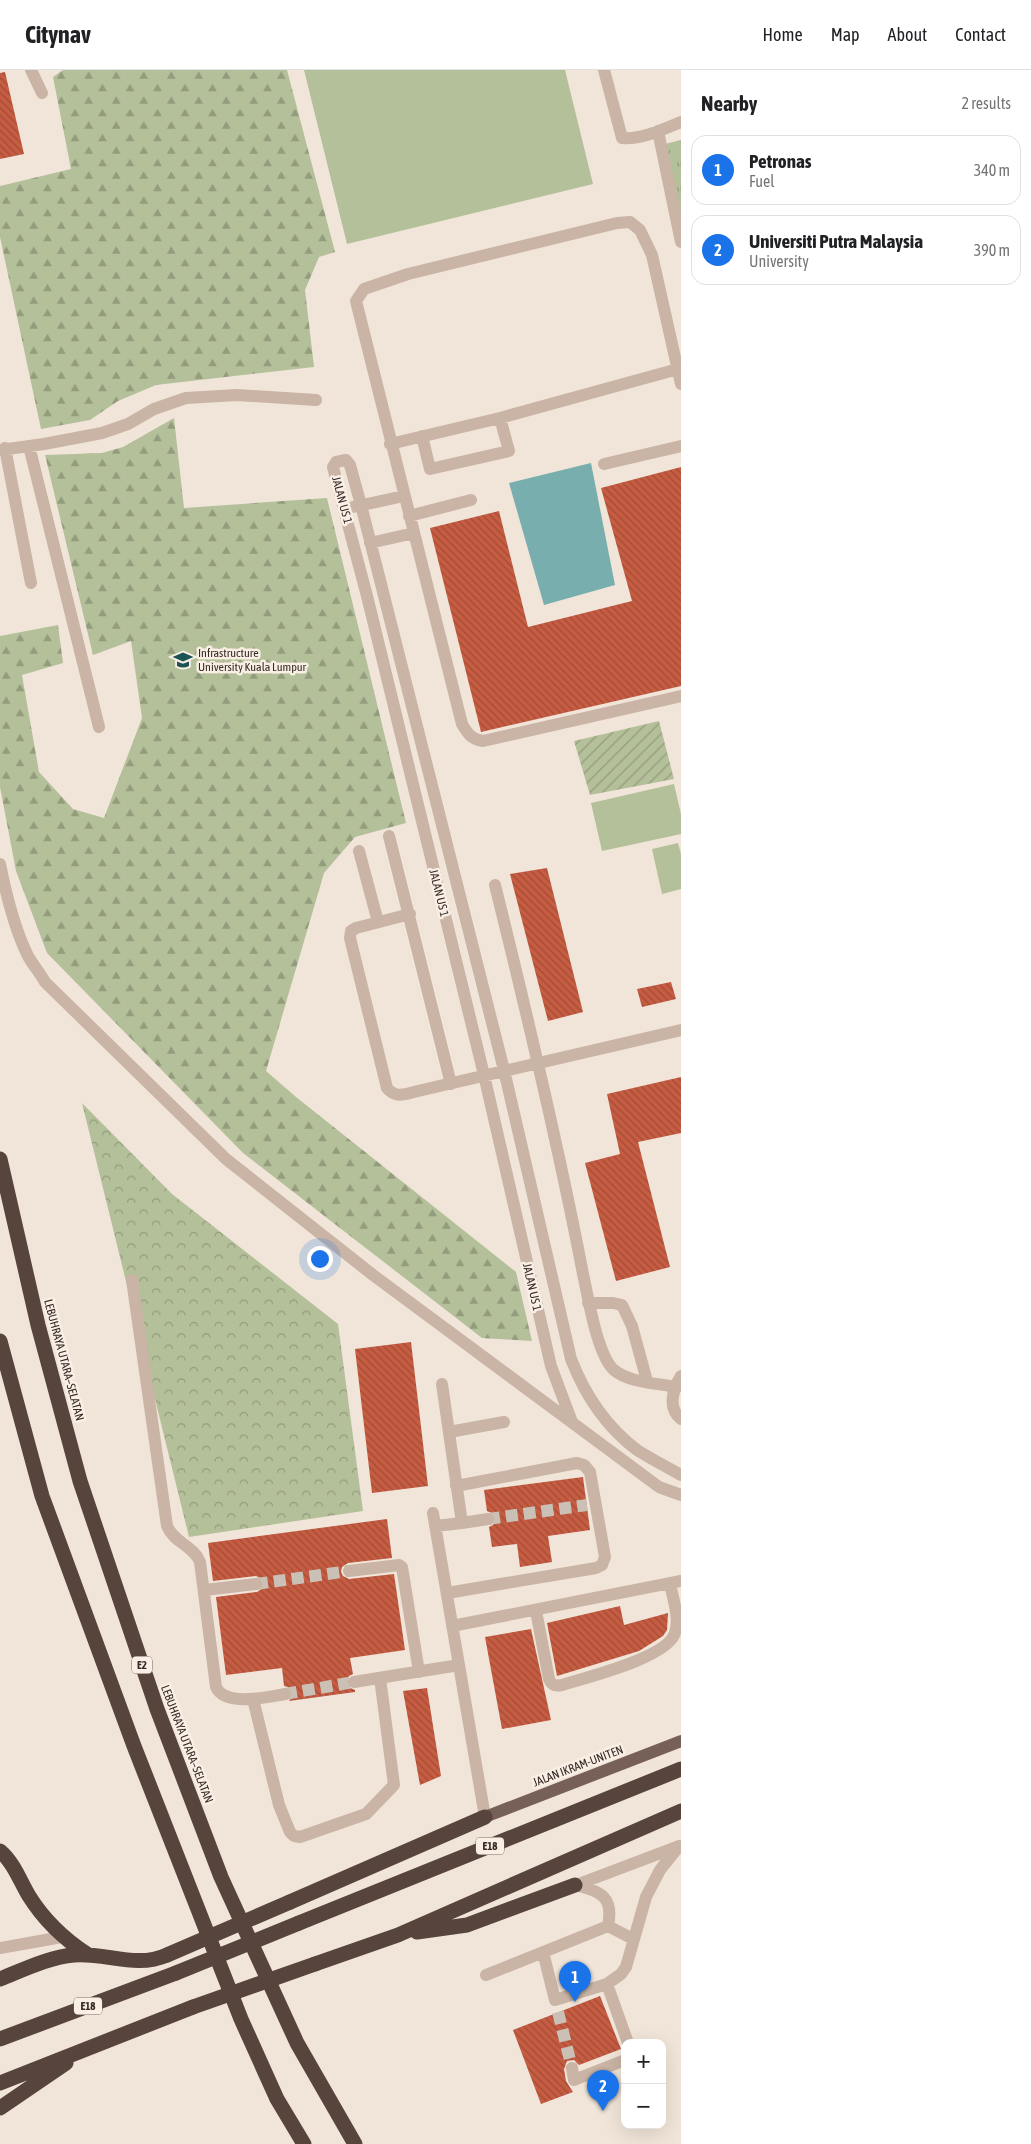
<!DOCTYPE html>
<meta charset="utf-8">
<style>
:root{--surface:#fff;--page:#f6f6f6;--text:#202124;--muted:#757577;--line:#e0e0e0;--accent:#1a73e8}
body{margin:0;font-family:"Asap Condensed",sans-serif;background:var(--page);color:var(--text)}
.controls{position:absolute;right:15px;bottom:15px;display:grid;overflow:hidden;border-radius:10px;box-shadow:0 5px 20px #0002}
.controls button{width:45px;height:45px;display:grid;place-items:center;padding:0;border:0;border-bottom:1px solid var(--line);background:var(--surface);color:var(--text);font:25px sans-serif}
.you{position:absolute;left:319px;top:1188px;width:18px;height:18px;margin:-12px;border:4px solid #fff;border-radius:50%;background:#1a73e8;box-shadow:0 0 0 8px #1a73e833}
.badge{display:grid;place-items:center;width:32px;height:32px;border-radius:50%;background:var(--accent);color:#fff;font-size:16px;font-weight:700}
.pin{position:absolute;translate:-50% -41px;filter:drop-shadow(0 1px 2px #0008)}
.pin::after{content:'';position:absolute;top:26px;width:18px;height:15px;background:inherit;clip-path:polygon(0 0,100% 0,50% 100%)}
.list{margin:0;padding:0;list-style:none}
h2{display:flex;justify-content:space-between;align-items:center;height:65px;margin:0;padding:0 20px;font-size:21px}
h2 small{font-size:16px;font-weight:400;color:var(--muted)}
.list li{display:grid;grid-template-columns:32px 1fr auto;gap:15px;align-items:center;box-sizing:border-box;height:70px;margin:0 10px 10px;padding:0 10px;border:1px solid var(--line);border-radius:15px}
.list b{display:block;font-size:19px;white-space:nowrap}
.list p{margin:0;font-size:16px;white-space:nowrap;color:var(--muted)}
.list em{font-size:16px;font-style:normal;color:var(--muted)}
.map{position:relative;flex:none;width:681px;height:2074px;overflow:hidden}
header{display:flex;align-items:center;gap:30px;box-sizing:border-box;height:70px;padding:0 25px;background:var(--surface);border-bottom:1px solid var(--line)}
header strong{font-size:24px}
nav{display:flex;gap:28px;margin-inline-start:auto;font-size:18px}
main{display:flex}
aside{flex:1;background:var(--surface)}
.map>svg:first-child{display:block}
.grass{fill:url(#grass-tufts)}
.forest{fill:url(#forest-firs)}
.park{fill:url(#park-crowns)}
.garden{fill:url(#garden-furrows)}
.pitch{fill:#b4c099}
.water{fill:#78aeae}
.building{fill:url(#building-back-hatch)}
.lines{fill:none;stroke-linecap:round;stroke-linejoin:round}
.minor-tunnel{stroke:#cbc0b5;stroke-width:12;stroke-dasharray:12 6;stroke-linecap:butt}
.minor{stroke:#c9b4a5;stroke-width:12}
.major{stroke:#776057;stroke-width:12}
.highway{stroke:#56443d;stroke-width:15}
.highway-bridge{stroke:#56443d;stroke-width:15}
.labels{text-anchor:middle;dominant-baseline:central;stroke-width:5;stroke-linejoin:round;paint-order:stroke}
.shield{fill:#f9efe5;stroke:#70655f;stroke-width:1}
.shield-label{font-size:11px;font-weight:bold;fill:#352a26}
.street-label{font-size:12px;fill:#352a26;stroke:#f9efe5}
.poi-label{font-size:12px;fill:#352a26;stroke:#f9efe5;text-anchor:start}
</style>
<header>
<strong>Citynav</strong>
<nav><a>Home</a><a>Map</a><a>About</a><a>Contact</a></nav>
</header>
<main>
<div class="map">
<svg width="681" height="2074" viewBox="0 0 681 2074">
<defs>
<pattern id="grass-tufts" width="24" height="20" patternUnits="userSpaceOnUse" patternTransform="scale(1.25)"><rect width="24" height="20" fill="#b4c099"/><path d="M3 7l-1-3M5 7V3M7 7l1-3M15 17l-1-3M17 17v-4M19 17l1-3" fill="none" stroke="#939c7d"/></pattern>
<pattern id="forest-firs" width="22" height="20" patternUnits="userSpaceOnUse" patternTransform="scale(1.25)"><rect width="22" height="20" fill="#b4c099"/><path d="M5 1l3.5 6h-7zM16 11l3.5 6h-7z" fill="#939c7d"/></pattern>
<pattern id="park-crowns" width="20" height="18" patternUnits="userSpaceOnUse" patternTransform="scale(1.25)"><rect width="20" height="18" fill="#b4c099"/><path d="M2 6a3 3 0 1 1 6 0M12 15a3 3 0 1 1 6 0" fill="none" stroke="#939c7d"/></pattern>
<pattern id="garden-furrows" width="10" height="10" patternUnits="userSpaceOnUse" patternTransform="scale(1.25)"><rect width="10" height="10" fill="#b4c099"/><path d="M-1 1l2-2M0 10L10 0M9 11l2-2" fill="none" stroke="#939c7d"/></pattern>
<pattern id="building-back-hatch" width="6" height="6" patternUnits="userSpaceOnUse" patternTransform="scale(1.25)"><rect width="6" height="6" fill="#c65c42"/><path d="M-1 5l2 2M0 0l6 6M5-1l2 2" fill="none" stroke="#a24c37"/></pattern>
</defs>
<rect width="100%" height="100%" fill="#f1e5d9"/>
<path class="grass" d="M681 70V149L665 74Z"/>
<path class="forest" d="M63 0H287L335 182 319 187 305 220 314 297 156 315 118 331 90 350 41 359 0 167V116L71 99 53 7Z
M174 348 184 438 327 428 406 753 355 767 324 803 266 1001 296 1027 516 1202 532 1271 482 1268 243 1083 47 883 16 801 0 717V566L58 555 63 593 22 605 39 702 73 739 104 748 142 648 131 571 93 585 45 385 102 383 123 377Z"/>
<path class="park" d="M82 1033 172 1124 338 1254 363 1441 189 1467Z"/>
<path class="garden" d="M659 651 674 709 590 725 574 671Z"/>
<path class="pitch" d="M304 0H565L593 114 347 174Z
M674 714 681 744V764L602 781 591 733Z
M678 773 681 784V819L662 824 652 779Z"/>
<path class="water" d="M591 393 615 515 544 535 509 413Z"/>
<path class="building" d="M5 2 24 84 0 89V3Z
M681 397V616L481 662 430 458 499 441 528 557 632 531 601 418Z
M547 798 583 942 548 951 510 804Z
M671 912 676 929 642 937 637 919Z
M681 1007V1063L638 1072 670 1197 616 1211 585 1093 620 1084 607 1024Z
M411 1272 428 1416 372 1423 355 1279Z
M583 1407 590 1460 548 1466 552 1492 520 1497 517 1474 492 1477 489 1457 493 1455 496 1448 494 1444 487 1441 484 1420Z
M387 1449 392 1488 348 1493 342 1497 341 1502 343 1506 349 1509 394 1504 405 1580 350 1588 353 1604 349 1606 346 1613 348 1617 355 1620V1622L289 1631 292 1627 293 1622 288 1617 284 1616 282 1598 226 1605 216 1527 257 1522 263 1518 264 1513 262 1509 256 1506 213 1511 208 1473Z
M620 1536 624 1555 668 1543 667 1560 663 1566 639 1581 557 1606 547 1553Z
M531 1559 551 1650 502 1659 485 1567Z
M427 1618 441 1706 420 1715 403 1621Z
M600 1926 621 1979 579 1995 574 1990 567 1991 564 1999 566 2011 573 2022 541 2034 513 1960Z"/>
<g class="lines">
<path class="minor-tunnel" d="M488 1449 587 1435
M256 1514 349 1501
M285 1624 354 1612
M558 1942 572 1998"/>
<path class="minor" d="M31 0 42 23
M604 0 622 68C641 70 664 59 681 52
M658 61 681 172
M681 314 652 185 640 160 630 152 617 153 408 204 364 219 356 231 462 654C468 664 471 669 483 671L681 626
M422 366 430 399 509 381 500 348
M390 374 500 348 678 299
M29 376 99 657
M5 378 31 513
M0 380 44 374 102 363 128 354 154 339 186 328 237 325 316 330
M604 394 681 376
M353 437 404 426
M409 446 471 430
M370 473 414 463
M389 766 451 1014
M359 781 378 852
M0 794C6 824 14 858 28 886 33 895 40 903 45 912L226 1089 373 1205 659 1417 681 1425
M495 815C527 944 558 1073 583 1204 588 1226 597 1285 614 1300 630 1313 657 1313 676 1317L681 1316
M410 844 356 858 351 861 350 868 387 1018C396 1029 406 1024 418 1021L681 960
M132 1210 167 1456C173 1472 194 1476 200 1492L216 1617C225 1637 267 1627 285 1624
M588 1233H613L622 1235 632 1256 647 1311
M681 1306C673 1319 667 1338 681 1349
M572 1352 551 1296 484 1005 367 526 337 413 333 397 336 392 346 390 350 395 361 435 504 1000 571 1289C585 1325 605 1356 637 1380 651 1389 667 1397 681 1405
M449 1362 504 1352
M433 1443 485 1747
M462 1453 488 1449
M435 1456 462 1453 442 1314
M349 1501 399 1495 402 1497 419 1602
M205 1520 256 1514
M447 1523 596 1498 602 1495 605 1487 590 1402 584 1395 577 1393 456 1416
M536 1541 549 1609C552 1616 556 1616 562 1615 587 1607 667 1588 675 1563 680 1548 673 1529 670 1514
M452 1556 681 1511
M354 1612 459 1595
M253 1629 279 1735 290 1762 294 1766 300 1767 366 1744 394 1715 380 1608
M576 1815 679 1776
M608 1856 633 1869
M0 1878 62 1867
M543 1882 555 1930 607 1914 621 1904 626 1897 646 1827 660 1800 679 1776
M486 1905 608 1856C614 1827 601 1821 575 1815
M607 1914 628 1973
M572 1998 574 2010 625 1990"/>
<path class="major" d="M485 1747 681 1671"/>
<path class="highway" d="M0 1089 38 1255 80 1411 157 1639 221 1807 297 1973 355 2074
M0 1271 42 1426 134 1676 241 1949 277 2029 304 2074
M0 1781C14 1793 20 1811 29 1826 44 1850 64 1869 87 1884
M290 1832 485 1747
M299 1853 681 1699
M417 1862 467 1855 575 1815
M315 1894 398 1865 681 1741
M0 1909C23 1900 49 1887 74 1885 105 1882 136 1899 167 1885
M0 1969 176 1903
M0 2013 193 1937
M0 2038 66 1993"/>
<path class="highway-bridge" d="M167 1885 290 1832
M176 1903 299 1853
M193 1937 315 1894"/>
</g>
<defs>
<g id="university-bare" transform="scale(1.5)"><path d="M0-5L7-2L0 1L-7-2ZM-4 1L0 2.5L4 1V4Q0 6-4 4Z" fill="#1c5456" stroke="#f9efe5" stroke-width="2.5" paint-order="stroke"/></g>
</defs>
<g fill-rule="evenodd">
<use href="#university-bare" x="183" y="590"/>
</g>
<g class="labels">
<g class="shield">
<rect x="132" y="1586.5" width="20" height="17" rx="4"/>
<rect x="476" y="1767.5" width="28" height="17" rx="4"/>
<rect x="74" y="1927.5" width="28" height="17" rx="4"/>
</g>
<g class="shield-label">
<text x="142" y="1595">E2</text>
<text x="490" y="1776">E18</text>
<text x="88" y="1936">E18</text>
</g>
<g class="street-label">
<text transform="translate(342 430) rotate(75)">JALAN US 1</text>
<text transform="translate(439 823) rotate(76)">JALAN US 1</text>
<text transform="translate(532 1217) rotate(77)">JALAN US 1</text>
<text transform="translate(64 1290) rotate(75)">LEBUHRAYA UTARA–SELATAN</text>
<text transform="translate(187 1674) rotate(69)">LEBUHRAYA UTARA–SELATAN</text>
<text transform="translate(578 1696) rotate(-21)">JALAN IKRAM-UNITEN</text>
</g>
<g class="poi-label">
<text x="198" y="583">Infrastructure<tspan x="198" dy="14">University Kuala Lumpur</tspan></text>
</g>
</g>
</svg>
<div class="controls">
<button>+</button>
<button>−</button>
</div>
<div class="you"></div>
<div class="pin badge" style="left:575px;top:1932px">1</div>
<div class="pin badge" style="left:603px;top:2041px">2</div>
</div>
<aside>
<h2>Nearby<small>2 results</small></h2>
<ul class="list">
<li><span class="badge">1</span><div><b>Petronas</b><p>Fuel</p></div><em>340 m</em></li>
<li><span class="badge">2</span><div><b>Universiti Putra Malaysia</b><p>University</p></div><em>390 m</em></li>
</ul>
</aside>
</main>
